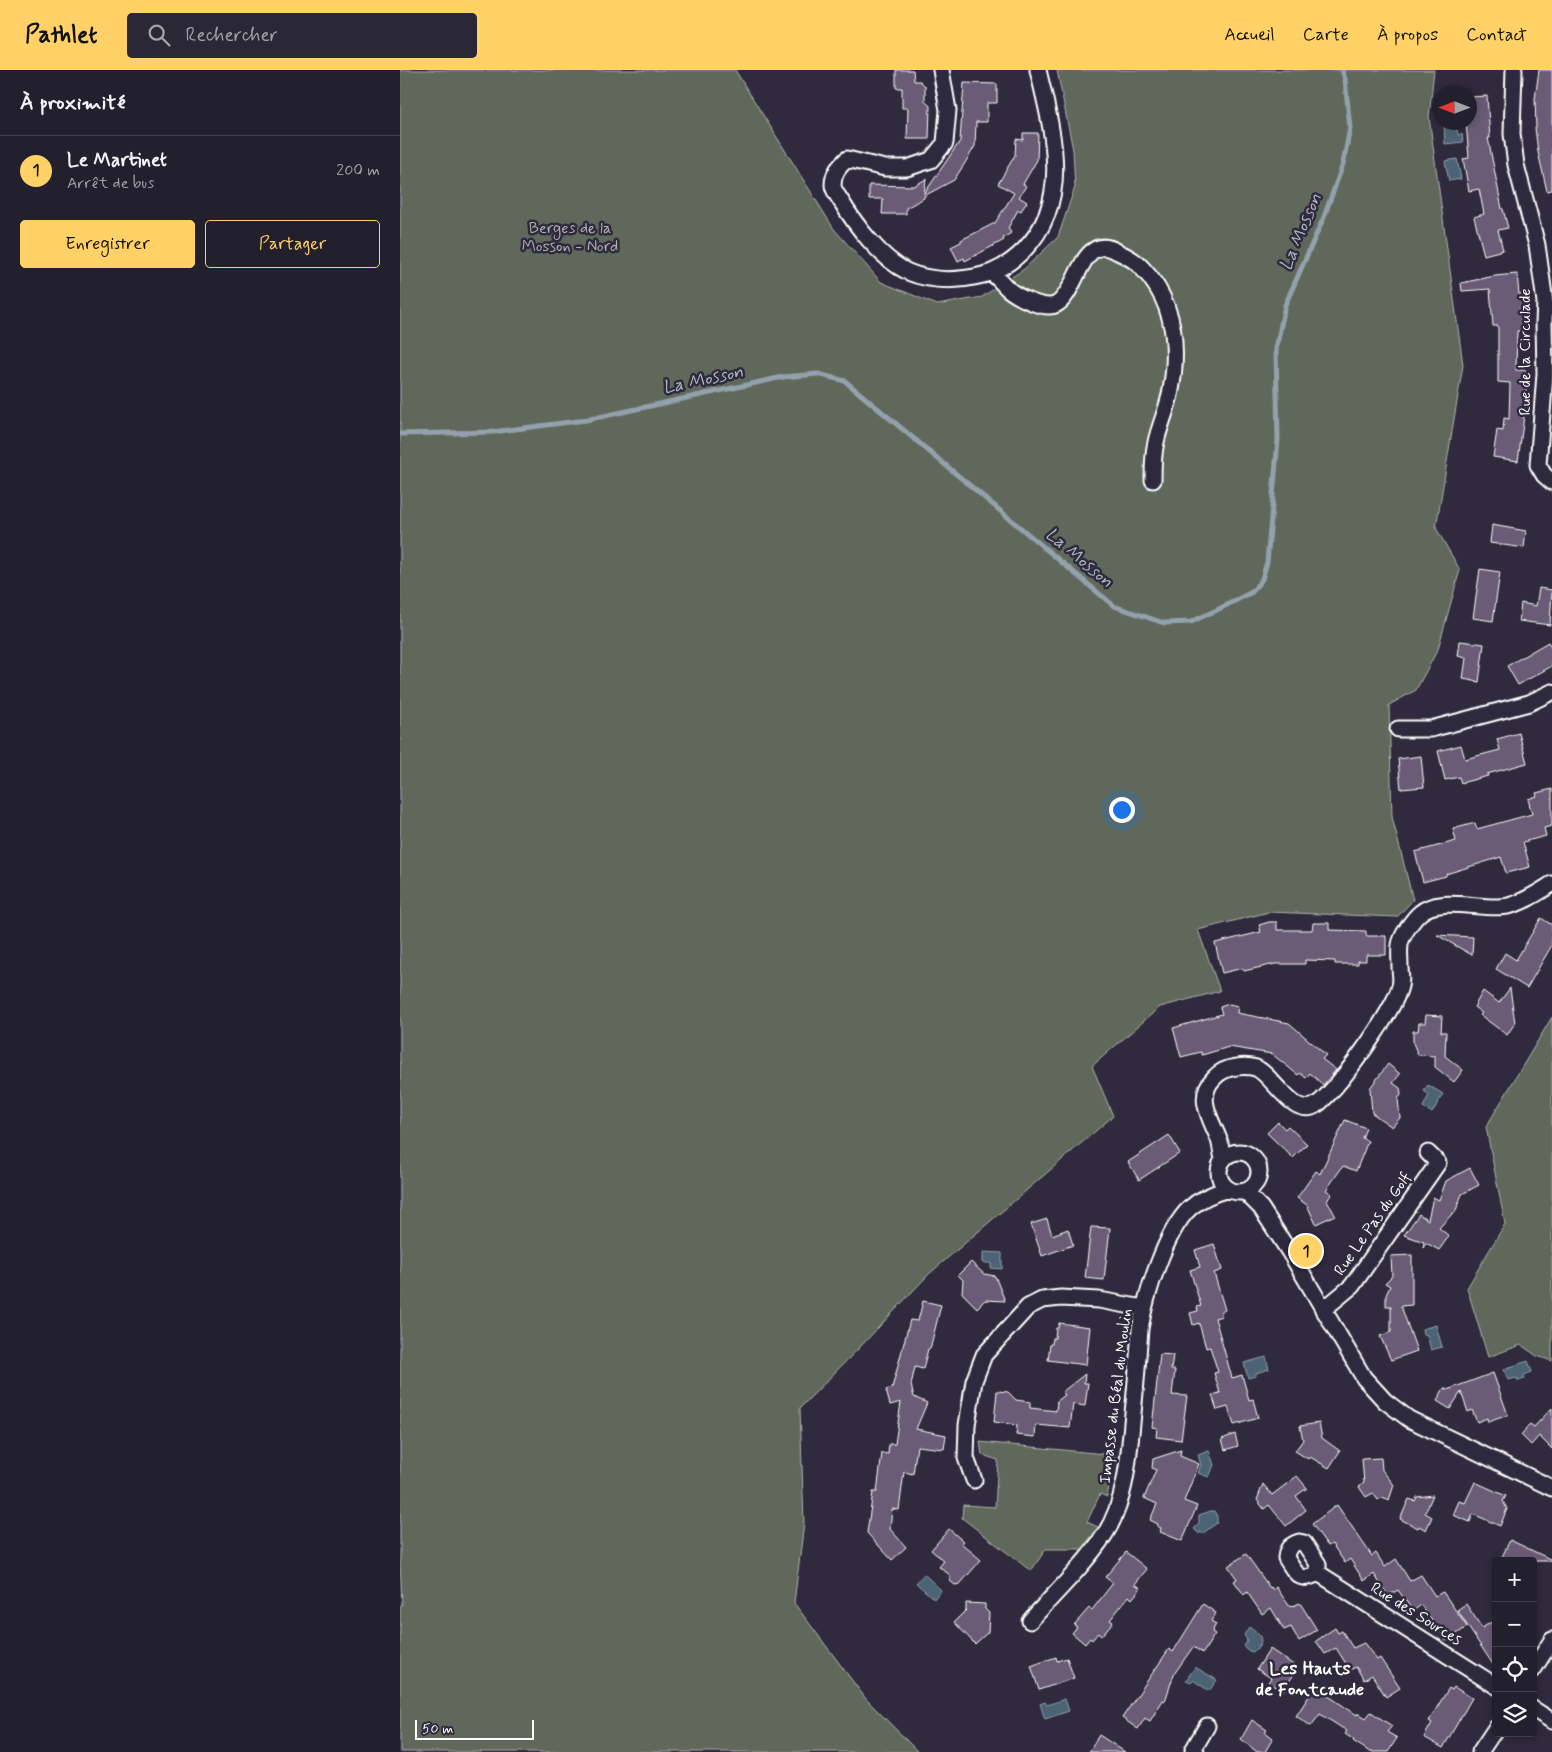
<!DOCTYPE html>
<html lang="fr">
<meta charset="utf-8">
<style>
:root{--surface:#23202e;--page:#2b2836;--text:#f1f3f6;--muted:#a3a3aa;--line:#403e4a;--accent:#ffd166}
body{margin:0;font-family:Mynerve,sans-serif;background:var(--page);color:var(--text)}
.controls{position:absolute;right:15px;bottom:15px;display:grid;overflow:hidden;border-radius:5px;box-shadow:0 2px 8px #0003}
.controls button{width:45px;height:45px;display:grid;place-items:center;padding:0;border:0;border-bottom:1px solid var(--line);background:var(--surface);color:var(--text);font:25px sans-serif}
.compass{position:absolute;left:1032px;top:15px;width:45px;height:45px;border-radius:50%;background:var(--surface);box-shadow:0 2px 8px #0003;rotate:270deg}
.scale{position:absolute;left:15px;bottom:12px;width:119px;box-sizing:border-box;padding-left:5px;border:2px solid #fff;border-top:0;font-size:14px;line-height:18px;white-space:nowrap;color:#fff;-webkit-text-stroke:4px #2f2a3d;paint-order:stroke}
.you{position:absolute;left:721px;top:739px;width:18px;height:18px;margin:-12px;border:4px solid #fff;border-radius:50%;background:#1a73e8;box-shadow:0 0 0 8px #1a73e833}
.badge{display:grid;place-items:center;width:32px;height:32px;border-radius:50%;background:var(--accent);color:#111;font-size:16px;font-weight:700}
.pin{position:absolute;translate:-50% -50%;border:2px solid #fff;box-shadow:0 1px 5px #0006}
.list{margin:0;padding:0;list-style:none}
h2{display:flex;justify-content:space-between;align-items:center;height:65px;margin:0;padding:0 20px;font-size:21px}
h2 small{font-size:16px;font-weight:400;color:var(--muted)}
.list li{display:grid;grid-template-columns:32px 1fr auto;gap:15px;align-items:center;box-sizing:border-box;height:70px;padding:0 20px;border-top:1px solid var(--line)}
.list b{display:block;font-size:19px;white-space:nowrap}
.list p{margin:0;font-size:16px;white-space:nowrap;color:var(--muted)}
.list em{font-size:16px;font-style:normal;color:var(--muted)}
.actions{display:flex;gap:10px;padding:15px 20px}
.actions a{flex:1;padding:11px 0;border:1px solid var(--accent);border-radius:5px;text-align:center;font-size:18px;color:var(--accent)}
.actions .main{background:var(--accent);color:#111}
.icon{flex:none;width:28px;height:28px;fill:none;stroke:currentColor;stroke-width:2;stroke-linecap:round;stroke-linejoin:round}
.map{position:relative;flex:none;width:1152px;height:1682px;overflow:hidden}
header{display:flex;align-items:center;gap:30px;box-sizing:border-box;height:70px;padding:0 25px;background:var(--accent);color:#111}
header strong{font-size:24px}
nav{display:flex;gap:28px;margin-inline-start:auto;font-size:18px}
.search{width:350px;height:45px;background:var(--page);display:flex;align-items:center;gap:12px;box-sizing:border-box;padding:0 18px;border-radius:5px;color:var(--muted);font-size:19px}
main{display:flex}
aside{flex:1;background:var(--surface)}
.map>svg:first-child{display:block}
.green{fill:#61685b;stroke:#b0b4ad}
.water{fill:#4b6374;stroke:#93a1ac}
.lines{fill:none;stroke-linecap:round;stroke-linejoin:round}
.stream{stroke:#93a1ac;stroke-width:5}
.building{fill:#6a5c77;stroke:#fff}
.minor-casing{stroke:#fff;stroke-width:19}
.minor{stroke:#2f2a3d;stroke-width:15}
.labels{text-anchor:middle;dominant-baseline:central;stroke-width:5;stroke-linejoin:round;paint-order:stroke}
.park-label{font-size:16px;fill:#b0b4ad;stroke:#2f2a3d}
.street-label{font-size:16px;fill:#fff;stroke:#2f2a3d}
.water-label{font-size:18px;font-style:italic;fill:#aeb9c0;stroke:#2f2a3d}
.neighbourhood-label{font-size:18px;font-weight:bold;fill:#fff;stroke:#2f2a3d}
</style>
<header>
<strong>Pathlet</strong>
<div class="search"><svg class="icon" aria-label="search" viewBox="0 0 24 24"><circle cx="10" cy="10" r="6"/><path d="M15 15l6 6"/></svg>Rechercher</div>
<nav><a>Accueil</a><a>Carte</a><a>À propos</a><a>Contact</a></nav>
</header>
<main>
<aside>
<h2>À proximité<small></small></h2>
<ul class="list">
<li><span class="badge">1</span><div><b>Le Martinet</b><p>Arrêt de bus</p></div><em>200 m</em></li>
</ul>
<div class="actions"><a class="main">Enregistrer</a><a>Partager</a></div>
</aside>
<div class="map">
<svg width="1152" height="1682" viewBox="0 0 1152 1682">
<rect width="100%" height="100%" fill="#2f2a3d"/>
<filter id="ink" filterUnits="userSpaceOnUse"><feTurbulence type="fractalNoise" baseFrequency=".02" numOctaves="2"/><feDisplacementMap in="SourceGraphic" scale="10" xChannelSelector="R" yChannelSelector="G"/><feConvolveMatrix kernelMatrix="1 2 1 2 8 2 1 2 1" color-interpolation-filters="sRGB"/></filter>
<g filter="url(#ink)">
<path class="green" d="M0 0H335L434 159 481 212 537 235 582 227 624 199 658 167 675 117 673 80 657 0H1034L1029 47 1063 295 1036 458 1060 500 1038 579 1016 620 989 635 992 747 1013 830 997 847 869 842 798 860 820 921 760 937 692 996 713 1046 529 1204 460 1277 400 1338 404 1453 394 1533 466 1629 518 1682H0V1537L2 1534 0 1490Z
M1152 947V1291L1137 1286 1121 1275 1088 1287 1067 1218 1105 1154 1086 1057Z
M580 1372 715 1385 707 1427 700 1424 687 1452 698 1457 682 1479H646L631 1501 562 1448 563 1435 595 1437 598 1390 582 1385Z"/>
<path class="water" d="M1044 53H1056L1058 65 1062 64 1063 72 1045 74Z
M1057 89 1061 109 1049 111 1045 91Z
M1028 1015 1043 1024 1032 1043 1023 1037 1029 1025 1024 1021Z
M583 1182 602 1183V1199L591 1198V1193H583Z
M1036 1255 1042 1277 1031 1280 1027 1265 1023 1264 1022 1259Z
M866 1287 869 1299 856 1303V1306L848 1308 844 1293Z
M1128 1291 1132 1302 1124 1305 1125 1309 1118 1311 1117 1308 1108 1310 1104 1299Z
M809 1381 814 1395 809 1407 798 1403 801 1395 798 1385Z
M811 1441H814L817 1446V1453L803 1463H798L794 1459 799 1453V1445Z
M524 1504 541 1520 534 1529 516 1513Z
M849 1557C862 1566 866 1570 853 1582L849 1581 843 1576 847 1570 844 1565Z
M795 1597 817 1610 809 1621 793 1610 791 1612 786 1610Z
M665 1629 669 1641 645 1649 640 1634 645 1632 647 1635Z"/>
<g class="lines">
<path class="stream" d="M0 364 92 362 186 350 383 307 418 304 445 311 714 536 764 553 791 552 819 539 852 522 862 509 867 492 878 370 876 279 885 235 924 147 943 94 950 58 945 9 942 0"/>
</g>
<path class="building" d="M496 0H513L514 11H520L525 16V31L530 36 529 69H507L508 38H502V18H496Z
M1139 0H1152V120L1147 121 1138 82 1135 58H1136L1135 29Z
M564 13 597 14V33H587V52H576L575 76 565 93 554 110 524 126V128L506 138V144H482L483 129H469V115L514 116 526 109 524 124 560 71Z
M1087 26 1090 68H1088L1102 139H1103L1108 158 1098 160 1103 180 1084 185 1074 147 1084 144 1079 119 1069 121 1063 89 1069 88 1066 52H1070V27Z
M623 63H638L637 90 623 114 626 116 619 127 627 132 621 141 618 140 608 158 611 163 603 168 604 170 565 191 564 188 558 191 551 177 561 172V170L595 153 614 123 598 114 615 85 616 69 623 70Z
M1117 204 1119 224 1123 223 1124 237H1120L1122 261H1117L1116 300H1126V331L1118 391 1093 387 1097 360 1103 361 1104 348 1109 349 1110 313 1098 312V256H1093L1090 219 1062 221 1061 213 1095 206Z
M1092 455 1126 461 1124 478 1090 473Z
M1080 499 1100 502 1093 551 1073 548Z
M1139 518 1152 520 1150 555 1119 551 1121 533 1136 536Z
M1060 571 1084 574 1079 612 1063 609 1066 588 1058 586Z
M1148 572 1152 579V596L1118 615 1107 596Z
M1119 663 1127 693 1087 704 1088 706 1061 713 1059 707 1045 710 1038 681 1061 675 1065 689 1100 680 1097 669Z
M1021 686 1024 717 1001 719 998 689Z
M1152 719V756L1144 758 1146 766 1123 772 1130 797 1106 803 1101 787 1046 804V806L1023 812 1015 782 1056 771 1053 759 1075 753 1077 759 1132 744 1128 729 1137 726 1136 723Z
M1141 848 1152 855V875L1127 918 1096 899 1105 883 1116 890Z
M869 852H877V860H912L913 853H929V860L966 861V866H986V885H966V891H958V894H935V891L905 890V894H875L844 901 843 898 822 903 815 873 861 862 859 855Z
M1037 865 1073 867 1072 885Z
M1110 918 1115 953 1107 965 1080 945 1082 943 1074 937 1083 921 1099 933Z
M829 934 838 936 837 943 889 953 926 985 922 989 936 1000 923 1015 910 1003 906 1008 900 1003 898 1005 872 984 829 977 802 985 801 982 781 987 773 958 822 944 820 937Z
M1026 945 1042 946 1041 962H1046L1045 986 1063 1000 1054 1012 1035 997V986L1018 985 1013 973V961H1018L1019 953H1025Z
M988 994 1000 1004 993 1013 1000 1018 1001 1025 998 1029 1000 1048 992 1057 972 1043 970 1018Z
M945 1050 966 1058 962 1068 968 1071 956 1101 943 1096 926 1120 932 1124 927 1130 935 1145 916 1154 907 1135 897 1128 916 1101 920 1104Z
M878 1052 885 1059 888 1056 907 1074 893 1088 867 1063Z
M769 1065 780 1083 739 1110 728 1092Z
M1070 1098 1079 1115 1062 1124 1055 1143H1053L1039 1158 1049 1166 1039 1180 1026 1173 1023 1178 1024 1172 1004 1165 1019 1144 1028 1150 1033 1127 1039 1130 1046 1111Z
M647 1149 652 1165 668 1159 673 1175 642 1186 631 1154Z
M691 1157 710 1158 704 1210 685 1208Z
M814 1174 822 1200 814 1203 825 1240 820 1242 822 1246 815 1248 832 1308 842 1305 849 1330 853 1329 858 1348 834 1355 828 1337 817 1340 812 1325 820 1323 814 1303 818 1302 810 1277 806 1278 799 1253 793 1255 790 1243 798 1241 797 1237 801 1236 790 1200 800 1197 795 1180Z
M1012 1185V1235L1001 1236 1017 1281 991 1290 980 1266 991 1262V1236H986V1225L990 1216 985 1213 992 1206 991 1186Z
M571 1192 584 1204 595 1206 605 1231 585 1230 577 1238 562 1223 563 1210 558 1205Z
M523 1231 541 1235 530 1279H528L523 1299 515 1297 511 1315 514 1327 527 1333 516 1359 546 1365 544 1379 517 1376 513 1404 504 1402 499 1440 492 1439 490 1459 506 1477 492 1490 467 1463 473 1422H477L482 1383 488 1384 489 1374H495L501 1332 490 1335 486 1320 492 1318 510 1250 518 1251Z
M659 1253 690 1257 686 1295 648 1290 650 1274H652L653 1268H655L656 1258H658Z
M760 1284 773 1285 771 1300H775L772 1325 787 1326 781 1370 756 1367 757 1358 752 1357Z
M1093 1303 1108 1345 1088 1352 1087 1348 1077 1352 1072 1340 1068 1342 1061 1322 1050 1339 1037 1331 1044 1318 1047 1320Z
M685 1304 684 1313H688L685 1336 673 1334 670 1358 636 1355 635 1367 616 1365 617 1355 594 1352 597 1321 608 1322 616 1330 630 1332V1338L656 1341 657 1332H656L665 1325 662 1322Z
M1152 1338V1379L1139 1366 1131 1375 1121 1365 1130 1354 1134 1357Z
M919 1353 922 1368 940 1381 929 1398 910 1387 908 1389 895 1381 903 1370 900 1356Z
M835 1364 838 1376 825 1380 822 1369Z
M781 1380 780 1386 799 1394 784 1431 797 1436 782 1471 760 1462 761 1458 757 1456 758 1454 750 1450 757 1434 744 1428 756 1400 752 1398 753 1389Z
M981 1388 982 1400 994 1415 989 1430 982 1427 978 1430 973 1423 966 1427 959 1417 964 1413 962 1389Z
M897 1406 907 1418 896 1426 906 1440 886 1456 869 1435 864 1439 857 1430 863 1414 872 1425Z
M1075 1412 1106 1426 1103 1431 1107 1439 1100 1456 1073 1444 1070 1452 1053 1445 1059 1431 1065 1433Z
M1033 1425 1025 1443 1032 1447 1026 1460 1019 1456 1018 1458 1000 1449 1009 1429 1015 1431 1017 1427Z
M937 1435 972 1486 976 1483 985 1497 996 1489 1010 1511 1021 1505 1035 1526 1043 1522 1067 1557 1046 1571 1021 1535 1013 1541 998 1520 988 1526 974 1504 964 1511 950 1489 945 1493 932 1474 928 1476 912 1454Z
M549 1459 563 1471 561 1473 581 1490 560 1514 555 1515 550 1511V1505L539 1497 544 1491 531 1480Z
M1110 1470 1152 1490V1491H1100Z
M726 1482 747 1499 735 1514 741 1518 732 1529 729 1526 710 1550 713 1552 701 1566 698 1563 692 1570 690 1568 685 1574 672 1563 677 1557 674 1555 689 1538 692 1540 713 1513 705 1507Z
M846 1484 870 1518 871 1517 873 1520 876 1517 890 1537 900 1533 917 1560 899 1571 891 1557 884 1560 871 1538 862 1544 847 1522 844 1525 834 1511 837 1509 828 1496Z
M566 1533 585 1534V1539L589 1543 588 1562 575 1574 554 1552 566 1540Z
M803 1534 816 1543 811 1551 816 1554 812 1562 815 1564 803 1583 793 1577 774 1604 765 1631 763 1630 750 1651 745 1648 738 1659 722 1648 769 1579 773 1582Z
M1066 1534 1082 1558 1096 1549V1599L1057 1540Z
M935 1558 938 1563 942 1561 953 1578 964 1573 977 1590 980 1588 1000 1618 986 1627 972 1605 964 1610 956 1597 950 1600 936 1578 925 1584 916 1571Z
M870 1579 898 1598 883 1621 868 1612 871 1608 857 1599Z
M656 1587 657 1591 667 1588 674 1608 639 1620 631 1596Z
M915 1617 957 1645 958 1643 966 1648 971 1642 992 1656 987 1662 997 1668 988 1682H970L953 1671 954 1670 945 1664 947 1661 920 1644 911 1656 896 1646Z
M1054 1617 1072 1628 1043 1678 1024 1667 1032 1653 1029 1651 1042 1629 1049 1618 1052 1620Z
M852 1650 867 1660 865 1662 873 1668 865 1682H857L841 1669Z
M699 1665 725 1682H689Z"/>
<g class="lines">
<g class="minor-casing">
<path id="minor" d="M541 0 548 40 545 73 531 90 507 98H485L447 89C439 97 433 103 433 115 433 120 438 126 441 131 456 156 481 189 508 202 532 212 559 211 583 205 598 201 613 191 624 180 673 130 652 60 638 0
M1114 0 1112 64 1116 95 1137 175 1145 232 1144 253 1145 304 1138 395 1144 405 1152 412
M592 203C598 208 603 214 608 219 618 227 645 241 657 234 679 220 681 160 718 182 727 186 737 192 743 199 775 233 779 276 771 320 768 338 760 354 756 372 753 384 753 397 753 410
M998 659H1031L1129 633 1152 622
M819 1102a20 20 0 1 1 40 0a20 20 0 1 1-40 0Z
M823 1089C821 1082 821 1074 818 1067 810 1048 796 1026 814 1008 820 1001 828 998 837 997 843 996 849 996 856 998 873 1005 893 1049 916 1035 936 1022 995 940 1000 916 1002 910 1000 903 1000 897 1000 890 999 882 1000 875 1001 866 1013 849 1020 843 1039 825 1083 841 1108 836 1123 833 1139 822 1152 814
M844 1121 861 1138 892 1186 964 1308 985 1331 1009 1349 1152 1418
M923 1240 952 1216 1038 1093 1028 1083
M574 1410 566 1388 567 1355 574 1311 584 1285 628 1237 642 1230 661 1228 699 1230 743 1238
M899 1472 904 1473 918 1494V1503C899 1514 896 1503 886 1488 887 1478 890 1475 899 1472Z
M918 1503 1096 1616
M630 1551C655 1523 684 1496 705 1464 727 1430 729 1382 733 1343 736 1315 738 1287 740 1259 745 1227 766 1160 790 1138 801 1128 814 1123 828 1119
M1133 1600 1152 1570
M1133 1639 1152 1651
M796 1682 793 1680 807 1656
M1080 1682 1096 1658"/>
</g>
<use href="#minor" class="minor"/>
</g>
</g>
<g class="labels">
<g class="park-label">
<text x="170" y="158">Berges de la<tspan x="170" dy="18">Mosson - Nord</tspan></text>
</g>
<g class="street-label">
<text transform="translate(1125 282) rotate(-90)">Rue de la Circulade</text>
<text transform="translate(973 1154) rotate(-55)">Rue Le Pas du Golf</text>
<text transform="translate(716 1326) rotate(-83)">Impasse du Béal du Moulin</text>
<text transform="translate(1016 1544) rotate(32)">Rue des Sources</text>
</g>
<g class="water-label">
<text transform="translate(901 162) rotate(-67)">La Mosson</text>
<text transform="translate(303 310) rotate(-12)">La Mosson</text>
<text transform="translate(679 488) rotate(40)">La Mosson</text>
</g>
<g class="neighbourhood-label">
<text x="910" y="1599">Les Hauts<tspan x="910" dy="21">de Fontcaude</tspan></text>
</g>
</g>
</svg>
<div class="controls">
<button>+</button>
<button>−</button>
<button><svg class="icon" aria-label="locate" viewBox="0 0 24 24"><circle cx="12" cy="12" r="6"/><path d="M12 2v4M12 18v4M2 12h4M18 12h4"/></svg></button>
<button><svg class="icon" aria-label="layers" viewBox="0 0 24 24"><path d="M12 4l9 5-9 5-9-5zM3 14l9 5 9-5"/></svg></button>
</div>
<svg class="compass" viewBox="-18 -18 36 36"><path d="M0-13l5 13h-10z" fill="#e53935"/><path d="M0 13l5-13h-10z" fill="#a3a3aa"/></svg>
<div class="scale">50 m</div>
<div class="you"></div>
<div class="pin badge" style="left:906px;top:1181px">1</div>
</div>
</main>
